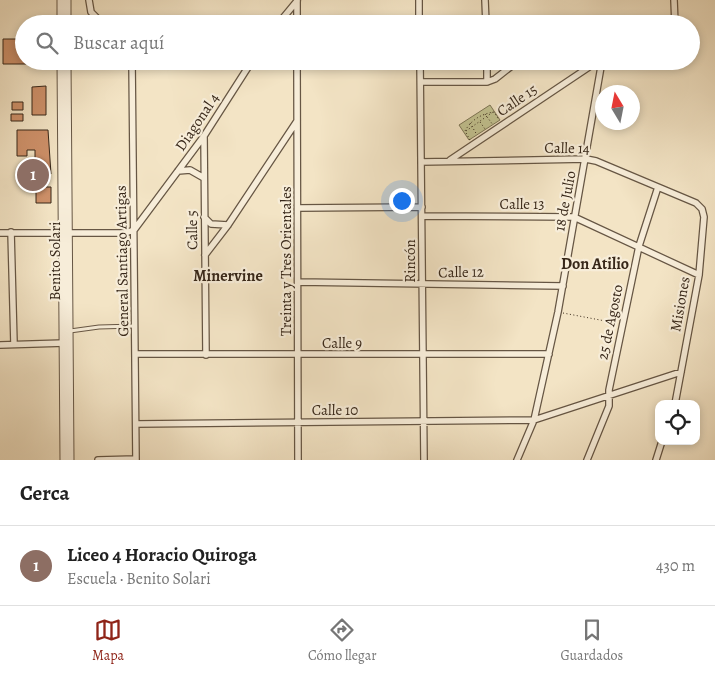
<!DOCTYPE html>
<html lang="es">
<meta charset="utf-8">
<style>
:root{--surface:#fff;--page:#f6f6f6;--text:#222;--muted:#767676;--line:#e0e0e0;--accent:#8f2418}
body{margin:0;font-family:Alegreya,serif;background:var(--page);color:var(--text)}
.controls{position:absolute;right:15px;bottom:15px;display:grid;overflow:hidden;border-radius:10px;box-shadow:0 2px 8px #0003}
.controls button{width:45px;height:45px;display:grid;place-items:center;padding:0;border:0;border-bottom:1px solid var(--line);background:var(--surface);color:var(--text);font:25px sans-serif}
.compass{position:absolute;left:595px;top:85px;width:45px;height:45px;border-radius:50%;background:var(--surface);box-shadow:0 2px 8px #0003;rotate:350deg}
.you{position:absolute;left:401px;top:200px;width:18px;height:18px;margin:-12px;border:4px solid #fff;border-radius:50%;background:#1a73e8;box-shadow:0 0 0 8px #1a73e833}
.badge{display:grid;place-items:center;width:32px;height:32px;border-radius:50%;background:var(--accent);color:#fff;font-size:16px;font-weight:700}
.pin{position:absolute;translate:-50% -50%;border:2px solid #fff;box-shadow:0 1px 5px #0006}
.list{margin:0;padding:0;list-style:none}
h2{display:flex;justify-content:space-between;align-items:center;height:65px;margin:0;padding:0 20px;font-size:21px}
h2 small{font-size:16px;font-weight:400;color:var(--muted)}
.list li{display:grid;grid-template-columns:32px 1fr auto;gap:15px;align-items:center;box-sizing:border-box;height:80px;padding:0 20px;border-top:1px solid var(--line)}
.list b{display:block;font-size:19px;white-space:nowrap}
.list p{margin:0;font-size:16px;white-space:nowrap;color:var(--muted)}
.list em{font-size:16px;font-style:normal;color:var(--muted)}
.icon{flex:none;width:28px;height:28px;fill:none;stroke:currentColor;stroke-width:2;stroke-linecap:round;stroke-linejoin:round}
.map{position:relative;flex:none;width:715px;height:460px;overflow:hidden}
.search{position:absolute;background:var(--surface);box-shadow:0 2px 8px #0003;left:15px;right:15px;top:15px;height:55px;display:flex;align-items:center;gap:12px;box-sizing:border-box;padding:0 18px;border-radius:28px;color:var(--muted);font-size:19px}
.sheet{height:145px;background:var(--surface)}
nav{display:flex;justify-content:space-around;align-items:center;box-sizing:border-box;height:70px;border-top:1px solid var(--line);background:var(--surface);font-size:14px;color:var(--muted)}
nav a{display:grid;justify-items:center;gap:2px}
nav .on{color:var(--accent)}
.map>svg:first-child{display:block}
.green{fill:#c2c290;stroke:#7c7454}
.building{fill:#cd9069;stroke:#372719}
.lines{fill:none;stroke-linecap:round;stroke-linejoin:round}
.service-casing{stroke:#665644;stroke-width:5}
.minor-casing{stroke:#665644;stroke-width:8}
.tertiary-casing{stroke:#665644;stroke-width:9}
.path{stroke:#372719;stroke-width:1;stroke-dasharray:1 2.5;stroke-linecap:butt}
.service{stroke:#f7edd9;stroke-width:3}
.minor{stroke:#f7edd9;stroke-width:5.5}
.tertiary{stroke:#f7edd9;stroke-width:7}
.labels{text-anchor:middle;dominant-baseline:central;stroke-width:4.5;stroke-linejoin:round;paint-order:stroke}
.street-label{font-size:15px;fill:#372719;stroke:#f7edd9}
.neighbourhood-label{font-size:16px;font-weight:bold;fill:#372719;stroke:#f7edd9}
</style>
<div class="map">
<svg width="715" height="460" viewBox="0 0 715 460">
<rect width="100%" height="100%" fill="#f3e4c5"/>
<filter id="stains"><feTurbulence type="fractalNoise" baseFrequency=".004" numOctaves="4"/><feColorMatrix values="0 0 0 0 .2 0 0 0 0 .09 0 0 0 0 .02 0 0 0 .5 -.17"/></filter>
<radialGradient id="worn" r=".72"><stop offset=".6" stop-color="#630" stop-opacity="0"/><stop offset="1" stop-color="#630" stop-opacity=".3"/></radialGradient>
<path class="green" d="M490 105 500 120 469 140 459 125Z"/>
<path class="building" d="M3 39H24V61H47V64H3Z
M46 86V115H32V87Z
M12 102H23V110H12Z
M11 114H23V121H11Z
M17 130H48L51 174H35V150H27V156H17Z
M36 187H51V203H36Z"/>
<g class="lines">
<g class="service-casing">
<path id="service" d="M70 331 99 327 135 326"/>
</g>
<g class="minor-casing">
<path id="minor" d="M89 0 91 12 103 24
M419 0V24
M485 0 486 24
M674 0 675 24
M297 1V24
M278 24 297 1
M132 61 136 460
M297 61 298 460
M420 61 424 460
M487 61V82
M421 82H487L495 79 518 61
M204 136 206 355
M450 160 598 61
M421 162 586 159 596 161 696 203 702 209 704 217 699 275 675 404
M178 171 190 170 204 178
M298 208 422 207
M422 216 574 217 699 275
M204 217 211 224 228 225
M11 232 14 344
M0 233H125L134 230 204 136 252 61
M205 255 228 225 297 121
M299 282 563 286
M0 345 65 343
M135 354H549
M136 424 534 420 681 372
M98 460 136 459
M517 460 534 420 558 312 602 61
M587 460 609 406V390L639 246 658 187
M656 460 662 441"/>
</g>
<g class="tertiary-casing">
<path id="tertiary" d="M61 0V24
M67 0V24
M61 61 64 460
M67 61 70 460"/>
</g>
<path class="path" d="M485 114 493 125
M480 122 485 129
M470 123 477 135
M466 131 493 112
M470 140 465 131C471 120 481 114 494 112L499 120
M563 313 616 323"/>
<use href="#service" class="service"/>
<use href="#minor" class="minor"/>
<use href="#tertiary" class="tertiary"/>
</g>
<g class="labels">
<g class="street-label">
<text transform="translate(517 100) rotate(-34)">Calle 15</text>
<text transform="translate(197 122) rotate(-56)">Diagonal 4</text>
<text transform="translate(567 148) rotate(1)">Calle 14</text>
<text transform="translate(565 201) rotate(-79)">18 de Julio</text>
<text x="522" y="204">Calle 13</text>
<text transform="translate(192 230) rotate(-91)">Calle 5</text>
<text transform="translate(55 261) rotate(-90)">Benito Solari</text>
<text transform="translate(122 261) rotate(-91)">General Santiago Artigas</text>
<text transform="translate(286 261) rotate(-90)">Treinta y Tres Orientales</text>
<text transform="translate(410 261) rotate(-90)">Rincón</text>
<text transform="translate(461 272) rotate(-1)">Calle 12</text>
<text transform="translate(680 304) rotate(-80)">Misiones</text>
<text transform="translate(610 322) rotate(-78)">25 de Agosto</text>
<text x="342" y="343">Calle 9</text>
<text x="335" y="410">Calle 10</text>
</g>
<g class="neighbourhood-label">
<text x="595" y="264">Don Atilio</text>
<text x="228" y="276">Minervine</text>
</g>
</g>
<rect width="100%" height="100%" filter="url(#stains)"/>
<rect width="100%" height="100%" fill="url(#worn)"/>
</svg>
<div class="controls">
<button><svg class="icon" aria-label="locate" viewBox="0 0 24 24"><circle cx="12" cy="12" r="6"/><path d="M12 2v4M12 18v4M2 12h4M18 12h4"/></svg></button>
</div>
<svg class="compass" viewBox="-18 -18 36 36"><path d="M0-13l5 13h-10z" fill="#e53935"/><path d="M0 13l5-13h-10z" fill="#767676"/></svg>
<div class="you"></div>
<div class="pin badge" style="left:33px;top:175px;background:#8d6e63">1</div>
<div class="search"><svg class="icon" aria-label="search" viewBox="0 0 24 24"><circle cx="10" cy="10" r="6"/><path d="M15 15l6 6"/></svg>Buscar aquí</div>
</div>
<section class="sheet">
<h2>Cerca<small></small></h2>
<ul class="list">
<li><span class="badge" style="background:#8d6e63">1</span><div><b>Liceo 4 Horacio Quiroga</b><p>Escuela · Benito Solari</p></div><em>430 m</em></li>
</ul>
</section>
<nav>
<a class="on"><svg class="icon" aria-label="map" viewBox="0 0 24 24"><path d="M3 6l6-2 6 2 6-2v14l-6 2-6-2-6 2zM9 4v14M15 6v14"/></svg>Mapa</a>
<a><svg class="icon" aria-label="directions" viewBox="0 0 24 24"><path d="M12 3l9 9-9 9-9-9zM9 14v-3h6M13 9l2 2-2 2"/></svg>Cómo llegar</a>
<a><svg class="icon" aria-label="saved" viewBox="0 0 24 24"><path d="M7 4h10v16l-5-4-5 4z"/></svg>Guardados</a>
</nav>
